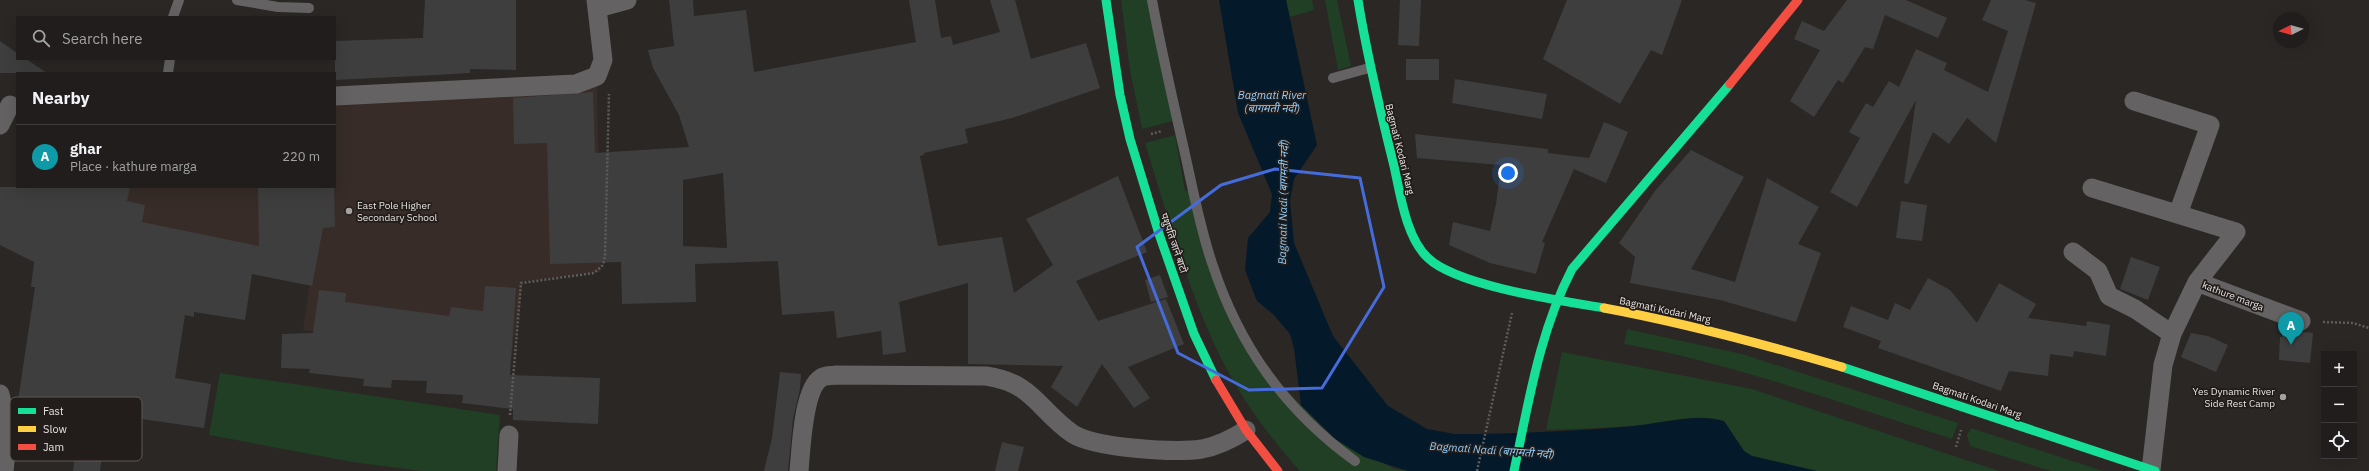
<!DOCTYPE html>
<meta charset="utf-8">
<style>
:root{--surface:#201d1c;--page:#2d2a29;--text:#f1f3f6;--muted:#a2a2a3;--line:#3d3b3b;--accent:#a5a19f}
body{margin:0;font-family:"IBM Plex Sans","Noto Sans Devanagari",sans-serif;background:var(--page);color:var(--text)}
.controls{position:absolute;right:12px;bottom:12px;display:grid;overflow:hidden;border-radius:0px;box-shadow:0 4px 16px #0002}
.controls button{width:36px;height:36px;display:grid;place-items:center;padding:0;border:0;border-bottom:1px solid var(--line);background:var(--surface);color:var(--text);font:20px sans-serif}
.compass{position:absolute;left:2273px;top:12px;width:36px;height:36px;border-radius:50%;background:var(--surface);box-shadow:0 4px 16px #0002;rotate:265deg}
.you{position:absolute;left:1508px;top:173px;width:14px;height:14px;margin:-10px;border:3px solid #fff;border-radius:50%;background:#1a73e8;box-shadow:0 0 0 6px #1a73e833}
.badge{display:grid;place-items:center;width:26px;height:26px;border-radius:50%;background:var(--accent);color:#fff;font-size:13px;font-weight:700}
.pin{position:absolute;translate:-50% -33px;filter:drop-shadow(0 1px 2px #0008)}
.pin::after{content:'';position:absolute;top:21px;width:14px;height:12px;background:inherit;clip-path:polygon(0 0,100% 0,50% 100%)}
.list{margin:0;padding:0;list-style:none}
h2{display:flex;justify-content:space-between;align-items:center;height:52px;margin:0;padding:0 16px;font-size:17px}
h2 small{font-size:13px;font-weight:400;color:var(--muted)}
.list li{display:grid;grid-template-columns:26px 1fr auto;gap:12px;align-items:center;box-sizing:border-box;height:64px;padding:0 16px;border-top:1px solid var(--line)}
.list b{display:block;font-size:15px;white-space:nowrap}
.list p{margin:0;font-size:13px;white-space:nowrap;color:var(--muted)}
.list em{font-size:13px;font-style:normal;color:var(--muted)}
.icon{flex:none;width:22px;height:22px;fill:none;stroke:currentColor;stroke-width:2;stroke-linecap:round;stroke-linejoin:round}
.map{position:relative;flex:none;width:2369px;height:471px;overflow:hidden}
.search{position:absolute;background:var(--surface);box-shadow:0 4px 16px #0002;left:16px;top:16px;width:320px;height:44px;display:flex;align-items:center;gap:10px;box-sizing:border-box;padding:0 14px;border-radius:0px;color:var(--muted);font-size:15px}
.panel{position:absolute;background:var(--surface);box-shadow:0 4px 16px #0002;left:16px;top:72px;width:320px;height:116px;border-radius:0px}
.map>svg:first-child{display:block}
.built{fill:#372c27}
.green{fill:#203f24}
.water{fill:#041a2b}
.building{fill:#3f3e3f;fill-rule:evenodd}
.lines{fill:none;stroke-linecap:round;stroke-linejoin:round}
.path{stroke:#5f5d5c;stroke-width:2.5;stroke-dasharray:2 2;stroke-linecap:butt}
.lane{stroke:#646262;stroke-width:10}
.street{stroke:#646262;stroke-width:19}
.fast{stroke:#16e098;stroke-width:9}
.slow{stroke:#ffcf43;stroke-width:9}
.jam{stroke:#f24e42;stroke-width:9}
.marked{fill:none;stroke:#456cda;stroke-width:3;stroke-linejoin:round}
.poi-dot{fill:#a5a19f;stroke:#221d1a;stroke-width:1.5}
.labels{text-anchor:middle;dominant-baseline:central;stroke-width:3.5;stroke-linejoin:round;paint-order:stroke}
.street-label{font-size:10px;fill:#e7e3e1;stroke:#221d1a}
.poi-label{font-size:10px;fill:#e7e3e1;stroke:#221d1a;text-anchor:start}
.water-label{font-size:11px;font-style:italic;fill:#90cefd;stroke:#221d1a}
.key{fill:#221d1a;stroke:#5d5856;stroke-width:1}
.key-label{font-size:11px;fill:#e7e3e1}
</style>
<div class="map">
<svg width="2369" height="471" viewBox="0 0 2369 471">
<rect width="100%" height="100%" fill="#2a2725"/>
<path class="built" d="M597 86 601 272 523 281 512 355 368 340 303 330 310 281 93 235 105 187H335V99Z"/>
<path class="green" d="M1121 0H1148L1173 121 1142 129 1130 70Z
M1286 0H1312L1314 10 1290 17Z
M1325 0H1337L1351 66 1338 70Z
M1175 135 1185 191 1196 188 1213 260 1229 300 1258 353 1276 380 1335 439 1395 469 1408 471H1300C1267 435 1236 391 1215 346 1185 281 1166 211 1145 143Z
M1627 329 1742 354 1958 423 1952 439C1843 404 1736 364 1624 344Z
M1562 352 1752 389 1999 471H1817L1752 456 1744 451 1724 421C1695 412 1662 424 1632 426 1603 428 1574 429 1546 430Z
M220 373 500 415 496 471H422L352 462 209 435Z
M1971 428 2103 471H2051L1970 446 1967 435Z"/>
<path class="water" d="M1219 0H1286L1317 145 1294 179 1290 201 1294 243 1333 336 1388 406 1427 429 1455 434C1513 434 1577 431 1634 426 1663 423 1696 413 1724 421L1744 451 1752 456 1817 471H1408L1364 457 1335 439 1301 405 1294 348 1290 334 1274 315 1257 301 1245 270 1248 238 1270 212 1272 194 1238 113Z"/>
<path class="building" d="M425 0H516V70L470 69V73L436 75 335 80V41L423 38Z
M669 0H693L694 16 746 10 754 72 916 42 909 0H935L941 38 951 36 953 45 1000 32 990 0H1015L1031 59 1086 43 1100 88 1012 118 965 129 968 143 924 153V155L920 156 938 246 1002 237 1014 293 1053 265 1026 219 1118 176 1147 252 1076 281 1098 321 1166 299 1184 344 1128 367 1150 398 1134 408 1102 364 1077 407 1051 387 1063 366 968 364V283L899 302 906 352 883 355 881 331 837 338 834 311 782 315 778 261 695 264 696 302 622 304 621 262 550 264 547 143 514 144 513 98 593 92 595 153 689 147 679 115 653 68 648 50 674 46ZM723 173 727 248 683 246V180Z
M1400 0H1421L1419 46 1398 45Z
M1567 0H1682L1662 55 1651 50 1620 104 1543 59Z
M1847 0H1906L1947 18 1938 38 1885 15 1873 49 1865 47 1843 83 1838 80 1814 117 1790 101 1820 50 1794 39 1802 21 1824 31Z
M1991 0H2025L2036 3 1996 143 1967 118 1949 144 1933 132 1908 184 1904 183 1916 100 1857 207 1830 192 1860 138 1849 132 1866 103 1873 107 1889 81 1899 87 1916 49 1947 63 1944 70 1988 92 2008 31 1982 20Z
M0 41 17 53V59H26L47 73H0Z
M1406 59H1439V80H1406Z
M1455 79 1547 94 1542 119 1452 103Z
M1604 122 1628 132 1606 183 1574 169 1542 242 1545 243 1536 274 1490 263 1449 245 1453 222 1490 231 1496 204 1501 165 1417 158 1415 134 1548 149V153L1589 158Z
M1691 150 1744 177 1691 269 1735 282 1767 178 1819 207 1798 244 1821 253 1796 322 1720 300 1630 283 1635 257 1619 243 1655 191Z
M0 187H130L127 201 145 205 142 222 259 246 258 187H334L335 227 323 228 312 286 252 274 245 320 194 312V317L185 315 175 378 211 384 204 428 107 414 100 471H73L79 424 16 414 35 287H31L34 262 0 245Z
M1901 201 1927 205 1922 241 1896 238Z
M2131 257 2160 267 2148 300 2120 289Z
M1160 275 1168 297 1151 302 1145 280Z
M1928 278 1950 290 1977 323 1999 283 2036 304 2028 318 2086 326 2087 321 2110 325 2106 356 2074 351 2073 357 2050 354 2048 376 2009 371 2001 391 1878 348 1881 341 1843 327 1851 306 1888 320 1895 303 1910 310Z
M485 286 516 288 510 375 600 378 598 424 513 420V409L462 403 463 395 426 393 427 381 392 380 391 388 363 386 364 379 309 373 310 369 281 368 282 334 313 333 319 290 346 293 345 302 449 316 451 307 483 311Z
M2283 330 2313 333 2310 363 2279 360 2280 337H2282Z
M2191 333 2208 336 2228 345 2216 372 2181 357Z
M780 372 801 374 800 389 793 419 788 471H764L772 438Z
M1002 442 1024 447 1018 471H995Z"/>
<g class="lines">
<path class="path" d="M1151 134 1162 131
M2323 322 2353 323 2369 328
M510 415 521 283 594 273 603 265 605 256 609 94
M1956 447 1961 430
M1477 471 1512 313"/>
<path class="lane" d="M237 0 278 7 309 8
M1152 0C1161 49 1172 97 1183 145 1192 184 1199 225 1212 263 1239 346 1285 410 1355 461
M173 17 179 0
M168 73 170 59
M1333 78 1369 68"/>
<path class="street" d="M598 8 627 0
M335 96 576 84 597 76 603 60 596 0
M2134 101 2210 125 2178 214
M0 125 10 105
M2092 188 2236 232 2197 282
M2073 252 2098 271 2109 296 2135 309 2172 334
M0 394C7 421 8 444 4 471
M2151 470 2163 365 2172 334 2197 282 2301 321
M507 471 509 435
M799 471C801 450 803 389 821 378 825 375 832 376 836 375L986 376C1034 383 1037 409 1073 434 1095 448 1175 453 1202 449 1218 446 1232 439 1246 430"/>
<path class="fast" d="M1106 0 1120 95 1130 139 1159 234 1194 334 1216 380
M1358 0C1367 56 1380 110 1394 166 1400 193 1406 238 1428 258 1457 286 1562 301 1604 308
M1842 367 2155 471
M1514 471C1529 401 1539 333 1572 269L1730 84"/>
<path class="slow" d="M1604 308C1685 323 1763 344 1842 367"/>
<path class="jam" d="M1730 84 1798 0
M1216 380 1246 430 1278 471"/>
</g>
<path class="marked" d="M1275 169 1360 178 1384 287 1322 388 1249 390 1178 353 1137 247 1221 185Z"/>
<g class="poi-dot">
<circle cx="349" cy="211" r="4"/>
<circle cx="2283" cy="397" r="4"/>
</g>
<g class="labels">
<g class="street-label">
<text transform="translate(1400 149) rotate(76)">Bagmati Kodari Marg</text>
<text transform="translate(1174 243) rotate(71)">पशुपति जाने बाटो</text>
<text transform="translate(2233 296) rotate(21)">kathure marga</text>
<text transform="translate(1665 310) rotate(12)">Bagmati Kodari Marg</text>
<text transform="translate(1977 400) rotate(19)">Bagmati Kodari Marg</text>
</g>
<g class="poi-label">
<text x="357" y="205">East Pole Higher<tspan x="357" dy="12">Secondary School</tspan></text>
<text x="2275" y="391" text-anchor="end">Yes Dynamic River<tspan x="2275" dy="12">Side Rest Camp</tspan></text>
</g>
<g class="water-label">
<text x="1272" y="95">Bagmati River<tspan x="1272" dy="13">(बागमती नदी)</tspan></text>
<text transform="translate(1283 202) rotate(-89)">Bagmati Nadi (बागमती नदी)</text>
<text transform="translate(1492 450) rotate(4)">Bagmati Nadi (बागमती नदी)</text>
</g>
</g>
<rect x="10" y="397" width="132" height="64" rx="6" class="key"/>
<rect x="18" y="408" width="18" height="6" fill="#16e098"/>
<rect x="18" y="426" width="18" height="6" fill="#ffcf43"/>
<rect x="18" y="444" width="18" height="6" fill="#f24e42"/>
<g class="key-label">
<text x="43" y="415">Fast</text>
<text x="43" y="433">Slow</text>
<text x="43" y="451">Jam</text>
</g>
</svg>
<div class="controls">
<button>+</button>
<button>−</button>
<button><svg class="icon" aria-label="locate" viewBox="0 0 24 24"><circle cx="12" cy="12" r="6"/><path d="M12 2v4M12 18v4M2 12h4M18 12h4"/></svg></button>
</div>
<svg class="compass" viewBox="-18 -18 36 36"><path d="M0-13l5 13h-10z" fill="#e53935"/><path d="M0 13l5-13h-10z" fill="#a2a2a3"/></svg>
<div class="you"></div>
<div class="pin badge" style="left:2291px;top:345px;background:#0f9aa8">A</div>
<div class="search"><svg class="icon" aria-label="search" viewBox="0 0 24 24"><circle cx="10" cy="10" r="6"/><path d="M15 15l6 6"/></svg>Search here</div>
<section class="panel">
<h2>Nearby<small></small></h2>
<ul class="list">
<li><span class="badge" style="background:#0f9aa8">A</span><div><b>ghar</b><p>Place · kathure marga</p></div><em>220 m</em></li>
</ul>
</section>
</div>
